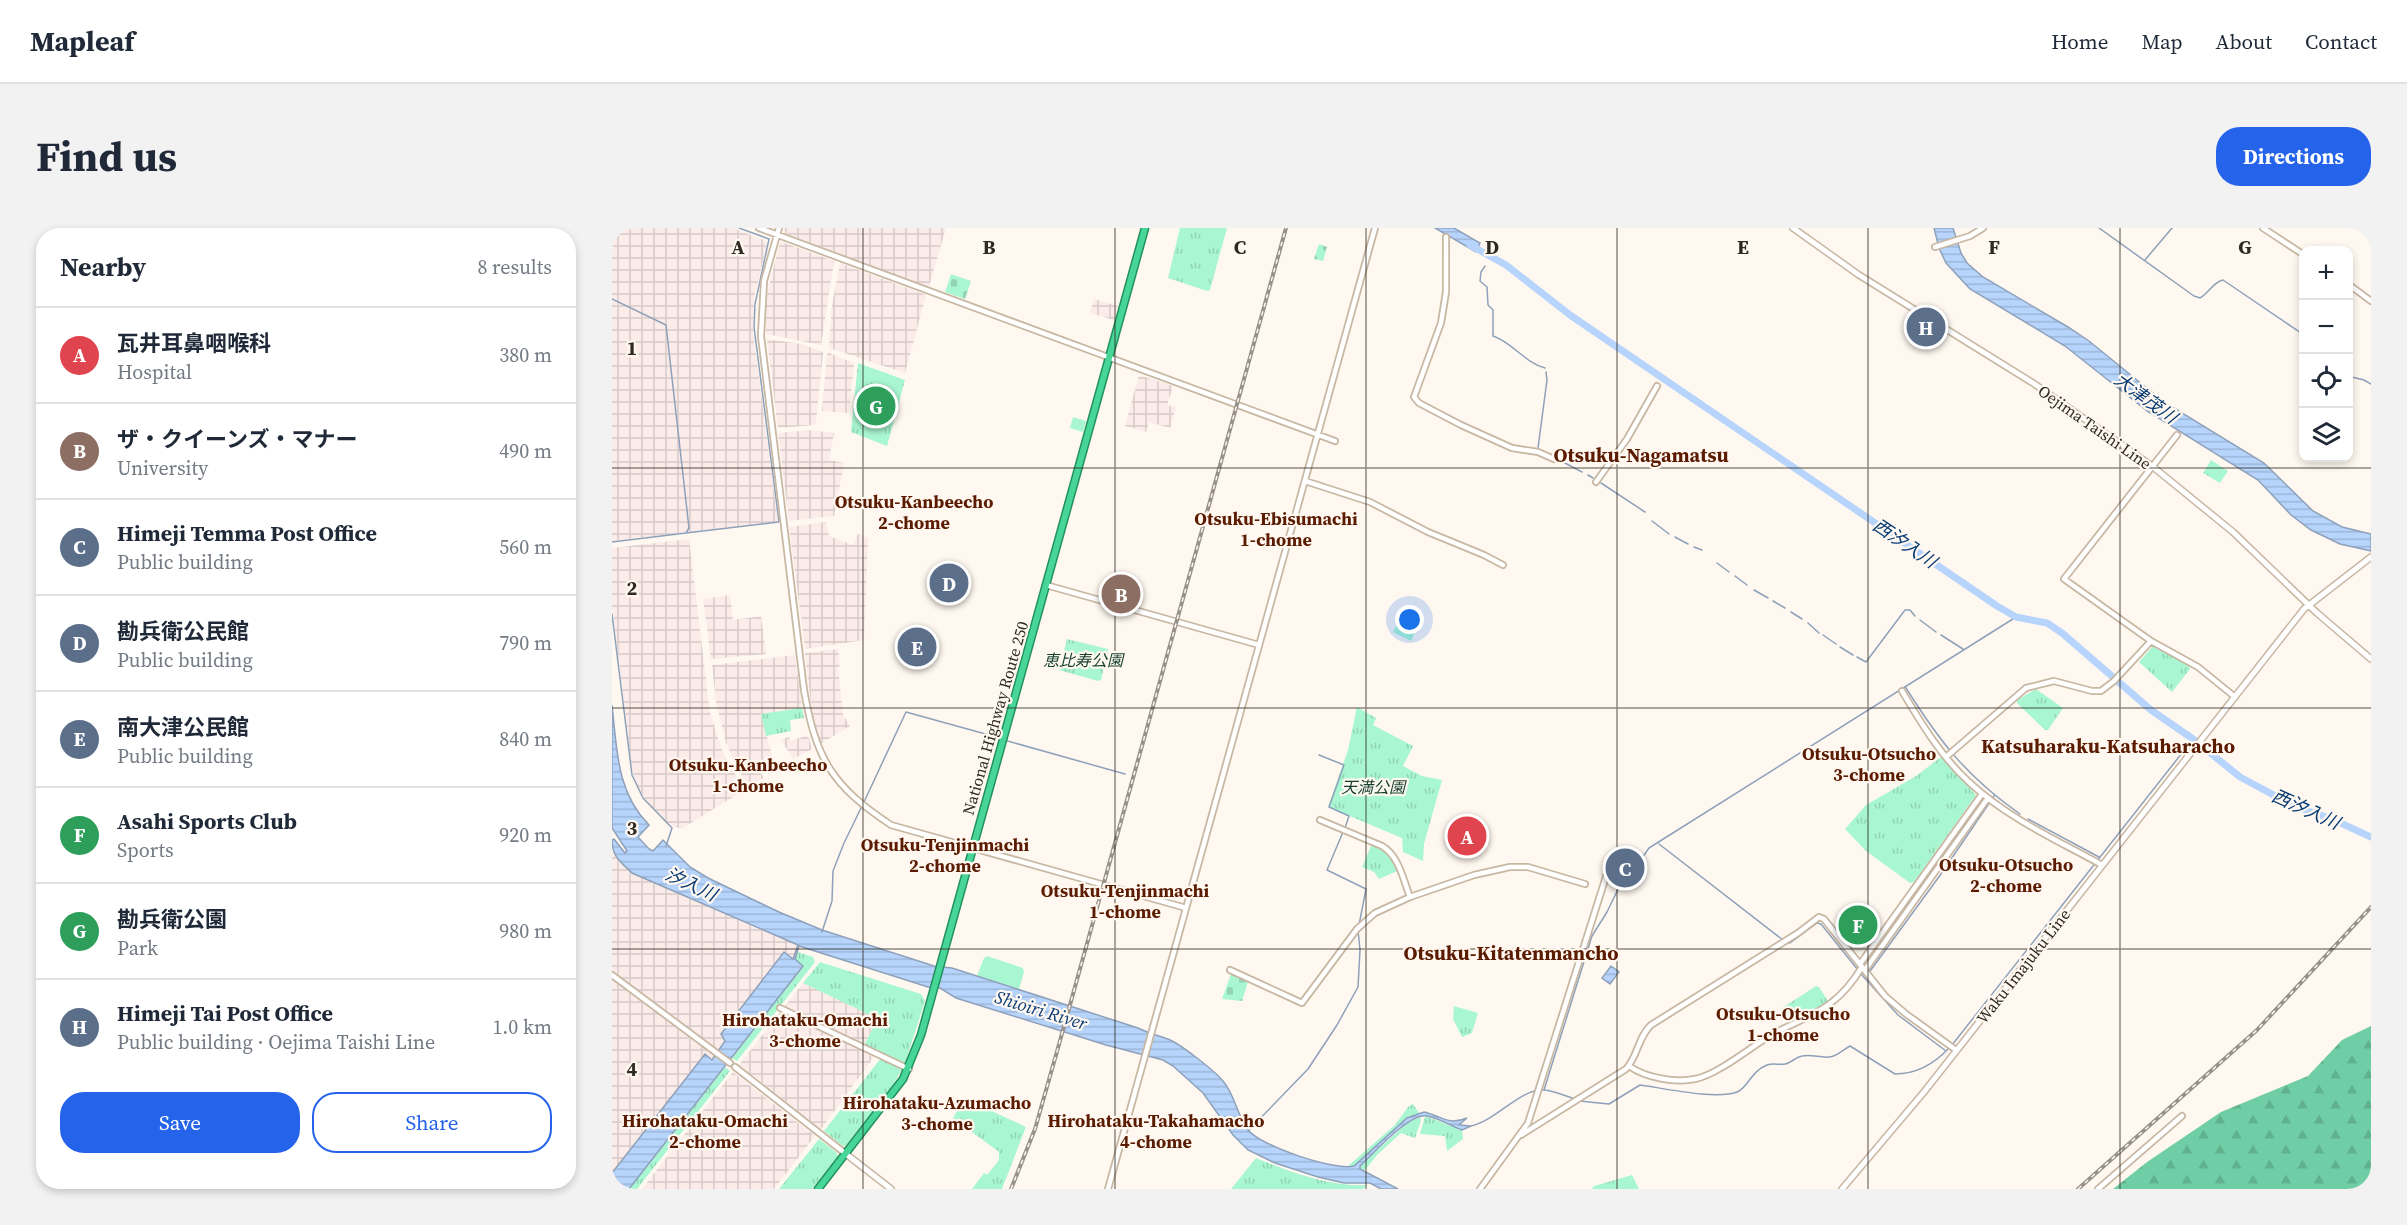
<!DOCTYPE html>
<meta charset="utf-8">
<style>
:root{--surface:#fff;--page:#f2f2f3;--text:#1f2937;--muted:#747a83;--line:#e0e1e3;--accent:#2563eb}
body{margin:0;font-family:"Source Serif 4","Noto Sans JP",serif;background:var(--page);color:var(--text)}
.controls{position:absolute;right:18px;top:18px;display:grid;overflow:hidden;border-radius:12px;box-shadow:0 3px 9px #0003}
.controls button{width:54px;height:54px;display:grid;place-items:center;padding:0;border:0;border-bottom:2px solid var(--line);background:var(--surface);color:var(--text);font:30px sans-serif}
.you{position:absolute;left:798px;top:392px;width:21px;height:21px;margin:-15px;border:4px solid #fff;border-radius:50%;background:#1a73e8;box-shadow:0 0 0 9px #1a73e833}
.badge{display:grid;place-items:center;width:39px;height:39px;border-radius:50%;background:var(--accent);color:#fff;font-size:20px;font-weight:700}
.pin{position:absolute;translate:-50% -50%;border:3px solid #fff;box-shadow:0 2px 6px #0006}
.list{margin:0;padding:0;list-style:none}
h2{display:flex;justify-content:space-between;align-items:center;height:78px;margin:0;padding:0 24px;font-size:26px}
h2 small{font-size:20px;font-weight:400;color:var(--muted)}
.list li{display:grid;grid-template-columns:39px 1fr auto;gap:18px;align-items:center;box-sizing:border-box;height:96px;padding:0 24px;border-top:2px solid var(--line)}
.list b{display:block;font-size:22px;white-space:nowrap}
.list p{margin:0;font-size:20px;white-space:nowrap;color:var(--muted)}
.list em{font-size:20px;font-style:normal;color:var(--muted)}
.actions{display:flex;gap:12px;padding:18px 24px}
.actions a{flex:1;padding:14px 0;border:2px solid var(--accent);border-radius:24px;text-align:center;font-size:21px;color:var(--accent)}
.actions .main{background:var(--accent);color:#fff}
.icon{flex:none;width:33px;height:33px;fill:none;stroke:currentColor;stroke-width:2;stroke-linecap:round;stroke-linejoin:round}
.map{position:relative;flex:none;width:1759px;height:961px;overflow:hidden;border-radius:24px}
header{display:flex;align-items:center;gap:36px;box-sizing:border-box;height:84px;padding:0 30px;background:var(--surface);border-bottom:2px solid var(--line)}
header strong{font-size:28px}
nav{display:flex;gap:33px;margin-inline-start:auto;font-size:21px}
.intro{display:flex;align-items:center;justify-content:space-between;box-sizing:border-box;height:144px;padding:0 36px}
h1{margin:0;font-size:42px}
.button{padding:15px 27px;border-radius:24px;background:var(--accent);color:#fff;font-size:21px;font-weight:700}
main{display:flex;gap:36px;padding:0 36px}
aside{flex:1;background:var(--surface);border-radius:24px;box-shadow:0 3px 9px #0003}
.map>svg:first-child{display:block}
.industrial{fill:url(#industrial-grid)}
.grass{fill:#a9f6d2}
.forest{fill:url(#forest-firs)}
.cemetery{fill:url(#cemetery-stones)}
.park{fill:url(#park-tufts)}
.water{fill:url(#water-rules);stroke:#8ea1ba;stroke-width:1.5}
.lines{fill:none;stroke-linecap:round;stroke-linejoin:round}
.stream{stroke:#8ea1ba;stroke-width:1.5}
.river{stroke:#b6d4fc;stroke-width:7}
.tertiary-casing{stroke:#c7b7a3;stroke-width:8}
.secondary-casing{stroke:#c7b7a3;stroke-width:8}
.trunk-casing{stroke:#21925d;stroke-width:9}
.tertiary{stroke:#fff;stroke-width:4.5}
.secondary{stroke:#fff;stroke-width:5}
.trunk{stroke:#48d698;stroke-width:6}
.rail-casing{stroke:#979189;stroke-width:4}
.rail{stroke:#fff8f0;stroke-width:1.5;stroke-dasharray:4.5;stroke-linecap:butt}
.grid{fill:none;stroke:#2f2921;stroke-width:1.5;stroke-opacity:0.55}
.labels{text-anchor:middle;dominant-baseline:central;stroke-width:4.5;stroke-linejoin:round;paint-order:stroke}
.street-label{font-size:16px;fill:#2f2921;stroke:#fff8f0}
.park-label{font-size:16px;font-style:italic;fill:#143e2d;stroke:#fff8f0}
.water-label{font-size:18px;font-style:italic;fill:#093b75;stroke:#fff8f0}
.neighbourhood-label{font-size:18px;font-weight:bold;fill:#5b1b00;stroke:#fff8f0}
.quarter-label{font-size:20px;font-weight:bold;fill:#5b1b00;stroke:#fff8f0}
.grid-label{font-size:20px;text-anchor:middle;font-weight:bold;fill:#2f2921;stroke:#fff8f0;stroke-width:4.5;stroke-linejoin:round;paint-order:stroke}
</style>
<header>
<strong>Mapleaf</strong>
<nav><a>Home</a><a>Map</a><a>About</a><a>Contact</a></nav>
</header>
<div class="intro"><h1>Find us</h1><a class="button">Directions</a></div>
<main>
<aside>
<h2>Nearby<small>8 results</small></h2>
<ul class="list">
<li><span class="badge" style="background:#e0444e">A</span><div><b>瓦井耳鼻咽喉科</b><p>Hospital</p></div><em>380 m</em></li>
<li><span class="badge" style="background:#8d6e63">B</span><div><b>ザ・クイーンズ・マナー</b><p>University</p></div><em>490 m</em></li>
<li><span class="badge" style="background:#5c6f8a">C</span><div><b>Himeji Temma Post Office</b><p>Public building</p></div><em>560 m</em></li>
<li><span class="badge" style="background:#5c6f8a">D</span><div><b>勘兵衛公民館</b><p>Public building</p></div><em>790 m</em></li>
<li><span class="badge" style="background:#5c6f8a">E</span><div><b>南大津公民館</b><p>Public building</p></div><em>840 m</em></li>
<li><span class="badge" style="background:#2e9e5b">F</span><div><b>Asahi Sports Club</b><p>Sports</p></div><em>920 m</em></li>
<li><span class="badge" style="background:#2e9e5b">G</span><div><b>勘兵衛公園</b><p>Park</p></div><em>980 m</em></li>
<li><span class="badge" style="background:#5c6f8a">H</span><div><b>Himeji Tai Post Office</b><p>Public building · Oejima Taishi Line</p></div><em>1.0 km</em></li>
</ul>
<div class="actions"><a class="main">Save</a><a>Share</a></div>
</aside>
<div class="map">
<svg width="1759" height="961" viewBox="0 0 1759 961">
<defs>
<pattern id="industrial-grid" width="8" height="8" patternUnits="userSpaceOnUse" patternTransform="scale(1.5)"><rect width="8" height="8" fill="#fbebe9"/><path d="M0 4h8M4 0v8" fill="none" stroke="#d7cac8"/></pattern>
<pattern id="forest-firs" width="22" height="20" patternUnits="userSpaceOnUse" patternTransform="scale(1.5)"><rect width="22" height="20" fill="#6fcea5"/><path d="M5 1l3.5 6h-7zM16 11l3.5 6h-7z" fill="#60b18e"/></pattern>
<pattern id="cemetery-stones" width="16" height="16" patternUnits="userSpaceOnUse" patternTransform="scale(1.5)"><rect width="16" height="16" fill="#a9f6d2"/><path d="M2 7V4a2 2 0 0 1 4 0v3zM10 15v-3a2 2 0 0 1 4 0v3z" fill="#92d3b4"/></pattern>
<pattern id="park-tufts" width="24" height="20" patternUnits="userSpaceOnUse" patternTransform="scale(1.5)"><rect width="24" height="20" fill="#a9f6d2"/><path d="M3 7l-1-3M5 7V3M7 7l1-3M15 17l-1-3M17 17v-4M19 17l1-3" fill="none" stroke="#92d3b4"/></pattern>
<pattern id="water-rules" width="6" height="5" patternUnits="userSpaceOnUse" patternTransform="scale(1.5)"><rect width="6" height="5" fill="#b6d4fc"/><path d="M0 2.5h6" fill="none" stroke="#9db6d8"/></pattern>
</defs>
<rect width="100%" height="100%" fill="#fff8f0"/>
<path class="industrial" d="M0 0H121L152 12 155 16 142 70 141 104 166 294 0 313Z
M172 0H334L317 58 314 59 173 5Z
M170 14 222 33 209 117 154 106V74L158 53 168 15Z
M228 35 314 67 293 145 217 120 220 77Z
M482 71 506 78 502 92 478 85Z
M155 111 189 116 211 124 204 195 202 197 166 200Z
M217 125 242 135 237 185 210 183 215 126Z
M527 147 561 158 555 177 564 179 558 200 537 194 534 204 513 198Z
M200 202 222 205 217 232 232 235 222 288 177 293 166 205Z
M214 294 217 308 241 317 246 306 256 310 252 412 193 421 177 299Z
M77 311 98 485 112 528 131 559 129 564 69 601 57 597 35 574 25 558 20 542 0 377V320Z
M118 367 121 392 149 388 154 426 99 431 91 371Z
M226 421 228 438 226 439 231 487 238 498 208 516 200 485 193 425Z
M183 427 190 480 149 486 161 531 153 529 147 542 152 550 137 557 126 542 114 515 104 474 100 437Z
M196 507 200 521 181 531 169 512 177 509 179 513Z
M0 624 20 645 186 717 181 731 172 724 109 805 113 813 100 832 92 827 0 945Z
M191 755 257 786 263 795 252 817 174 780 173 778Z
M169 783 262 829 209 901 127 837Z
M121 844 203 908 162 961H30Z"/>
<path class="grass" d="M461 189 474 193 471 204 458 200Z
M375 728 411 740 412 744 407 761 365 748 372 730Z"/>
<path class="forest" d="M1759 798V961H1501L1535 934 1609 884 1696 848 1730 812Z"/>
<path class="cemetery" d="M707 16 715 19 711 33 702 31Z
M339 46 359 53 353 71 333 64Z
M619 746 636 754 630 773 610 771Z"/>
<path class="park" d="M568 0H615L598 62 595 63 556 50Z
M246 135 293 152 275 218 239 204Z
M1599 232 1616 243 1608 255 1591 245Z
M790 386 807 395 799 413 781 404Z
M455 411 496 421 489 452 486 453 447 442Z
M1540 419H1543L1577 438 1578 441 1560 464 1527 434Z
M1424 461 1451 480 1436 502H1433L1405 475V472Z
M745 479 764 490 761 497 801 518 791 538 810 548 830 552 812 616 811 633 791 624 790 610 716 579 736 522Z
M190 480 192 490 178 492 179 503 154 508 149 486Z
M1329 529 1364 567 1302 654 1298 655 1254 623 1233 601 1254 577 1304 548Z
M760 616C774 621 779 627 786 641L785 643 767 651 762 644 750 639Z
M186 724 201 729 203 734 125 833 120 830 190 738 183 732Z
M208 734 309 766 313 773 293 835 252 817 263 796 254 793 256 786 191 755Z
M1204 758 1207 759 1216 773 1179 795 1170 780Z
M842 778 866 785 860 805 850 809 841 791Z
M269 830 290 841 281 857 234 917 231 918 212 903Z
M113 839 118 843 25 961H17Z
M352 870 414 899 390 961H360L372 945 375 947 387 932V924L341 890Z
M801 876 807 885 795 890 742 938H736L783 897 796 879Z
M813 888 850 902 851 911 835 923 833 908 808 906Z
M808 889 809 893 803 910 789 905 765 927 753 942 748 941V938L795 895Z
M207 911 225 925 226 929 200 961H167Z
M644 930C679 944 717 959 755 957L751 961H619Z
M1020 947 1027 961H980L982 958Z"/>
<path class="water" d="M823 0H842L868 15 864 24Z
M1322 0H1341L1349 25 1355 35 1371 49 1456 99 1477 113 1552 174 1652 235 1701 283 1730 299 1759 306V323L1728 316 1699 302 1679 287 1646 252 1535 183 1453 118 1358 61 1334 35 1327 20Z
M0 477C5 520 4 564 37 597L26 609 37 621 41 623 51 612 78 639 96 650 167 684 210 702 322 738 340 740 526 800C536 805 547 808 556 811 567 815 603 843 611 853 623 867 625 887 636 902 649 918 722 943 742 938L795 890 812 884C830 888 836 898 855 890L847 897 859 898 850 902C839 898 827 890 815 888 797 885 762 925 748 938V941L786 961H769L758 955H732L706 949 663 935 636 922 621 907 591 865 561 838 551 832 494 817 344 770 328 760 316 759 187 718 183 731 191 738 17 961H0V945L93 826 100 832 113 813 109 806 172 724 181 731 186 717 20 645C9 634 0 629 0 612L2 611 13 625 15 623 0 600Z
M999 738 1007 744 998 756 990 750Z"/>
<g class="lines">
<path class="stream" d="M1487 0 1582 68 1588 70C1597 65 1601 54 1611 52L1692 107
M1533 32 1560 0
M873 38 869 44 868 53 875 59 876 77 881 82V108C900 114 913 135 933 140
M0 71 54 97 77 300 74 305 0 314
M1736 148 1752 152 1759 156
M926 220 935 152 934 144
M932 224 970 244
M976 247 981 250
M989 255 1033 284
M1040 293 1057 306
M74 305 167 294 142 99 143 76 157 11 127 0
M1063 309 1076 316
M1082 319 1090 322
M1105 335 1117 344
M1123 348 1135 357
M1142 362 1156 370
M1161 373 1173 380
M1179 384 1190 391
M0 386 20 547 31 570 60 600 54 618
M1308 392 1324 404
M1196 395 1207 405
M1211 407 1224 416
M1329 407 1351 421
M1228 419 1241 427
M1245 429 1254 434 1293 382H1298L1303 388
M1294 460C1328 514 1355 549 1408 586
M392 512 513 546
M707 527 732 537 717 579 737 588 733 600
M252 574 294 484 388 510
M1416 591 1487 629
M731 604 715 642 754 661 747 697
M1047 616 1171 712
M210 704 220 673 221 643 232 615 250 578
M1175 714 1178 715 1205 695 1209 696 1246 742
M1249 746 1286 787 1334 823
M1253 750 1329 646 1382 568
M1340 817 1581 511
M932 862 980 708 995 684 1008 657 1014 653 1037 620 1404 389
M967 873 997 876 1028 857C1051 860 1104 872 1125 864 1135 861 1139 843 1155 837 1161 835 1167 837 1173 836 1179 835 1184 829 1190 828 1200 826 1208 830 1217 829 1226 828 1230 822 1238 818L1283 846C1304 846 1323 835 1337 820
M859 898C885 892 908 861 931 862 941 862 953 868 963 871
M637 902 696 841 725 797 746 759 748 722 746 702"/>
<path class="river" d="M858 17 894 37 958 87 1385 378 1404 389 1435 395 1450 405 1539 482 1581 511 1628 549 1682 578 1720 591 1759 609"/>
<g class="tertiary-casing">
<path id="tertiary" d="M147 0 723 213
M167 0 152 53 149 108 192 462C204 531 220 558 279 597L574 680
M1651 0 1692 27
M834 9V64L829 95 802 169 807 175 849 197 900 220 926 224 942 231
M1323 19 1358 8 1371 0
M1736 56 1759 73
M1565 207 1452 351 1539 413 1586 439 1623 469
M693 253 758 274 816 304 872 327 891 337
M984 254 1015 211 1045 158
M434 357 647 417
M1290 463C1309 495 1330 530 1358 555 1397 591 1445 612 1490 637
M1334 529 1414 460 1442 453 1480 463H1489L1502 453 1539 413
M708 592 770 618C787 628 791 651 798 669
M1248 736 1370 566
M618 742 690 775 745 701 763 685 798 669 862 647 898 639H916L973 656
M1253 742 1376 570
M0 747 118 835
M168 780 297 841
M1017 838C1034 850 1063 855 1083 851 1105 847 1139 819 1159 807 1180 795 1202 789 1220 774 1232 765 1242 752 1250 739
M123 839 234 926
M909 907 1014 841C1026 828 1026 809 1039 797L1186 705 1207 689 1212 691 1273 768 1294 786 1344 822
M496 961 763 0
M868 961 916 895 997 639
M1486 961 1570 888"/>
</g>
<g class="secondary-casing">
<path id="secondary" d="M1181 0 1247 47 1421 155 1540 238 1621 304 1705 385 1759 431
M234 926 279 961
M1230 961 1312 864 1692 381 1759 329"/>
</g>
<g class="trunk-casing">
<path id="trunk" d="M206 961 291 851 309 807 533 0"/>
</g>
<use href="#tertiary" class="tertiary"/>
<use href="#secondary" class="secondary"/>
<use href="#trunk" class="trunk"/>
<g class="rail-casing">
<path id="rail" d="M399 961 423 901 446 820 674 0
M1466 961 1645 802 1759 679"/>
</g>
<use href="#rail" class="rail"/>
</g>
<path class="grid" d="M251 0V961M503 0V961M754 0V961M1005 0V961M1256 0V961M1508 0V961M0 240H1759M0 480H1759M0 721H1759"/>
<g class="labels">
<g class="street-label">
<text transform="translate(1483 199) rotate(35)">Oejima Taishi Line</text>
<text transform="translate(383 490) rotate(-74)">National Highway Route 250</text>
<text transform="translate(1411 738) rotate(-52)">Waku Imajuku Line</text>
</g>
<g class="park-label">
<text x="471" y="432">恵比寿公園</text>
<text x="761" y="559">天満公園</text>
</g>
<g class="water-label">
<text transform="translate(1534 170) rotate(36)">大津茂川</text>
<text transform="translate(1293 315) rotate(34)">西汐入川</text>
<text transform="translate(1694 581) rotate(24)">西汐入川</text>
<text transform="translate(79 656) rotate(25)">汐入川</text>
<text transform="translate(429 782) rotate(17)">Shioiri River</text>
</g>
<g class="neighbourhood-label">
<text x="302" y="273">Otsuku-Kanbeecho<tspan x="302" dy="21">2-chome</tspan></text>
<text x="664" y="290">Otsuku-Ebisumachi<tspan x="664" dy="21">1-chome</tspan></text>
<text x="1257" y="525">Otsuku-Otsucho<tspan x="1257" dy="21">3-chome</tspan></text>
<text x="136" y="536">Otsuku-Kanbeecho<tspan x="136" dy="21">1-chome</tspan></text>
<text x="333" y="616">Otsuku-Tenjinmachi<tspan x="333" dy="21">2-chome</tspan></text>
<text x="1394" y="636">Otsuku-Otsucho<tspan x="1394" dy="21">2-chome</tspan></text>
<text x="513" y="662">Otsuku-Tenjinmachi<tspan x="513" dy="21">1-chome</tspan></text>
<text x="1171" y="785">Otsuku-Otsucho<tspan x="1171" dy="21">1-chome</tspan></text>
<text x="193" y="791">Hirohataku-Omachi<tspan x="193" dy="21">3-chome</tspan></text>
<text x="325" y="874">Hirohataku-Azumacho<tspan x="325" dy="21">3-chome</tspan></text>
<text x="93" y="892">Hirohataku-Omachi<tspan x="93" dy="21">2-chome</tspan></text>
<text x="544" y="892">Hirohataku-Takahamacho<tspan x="544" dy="21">4-chome</tspan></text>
</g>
<g class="quarter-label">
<text x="1029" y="227">Otsuku-Nagamatsu</text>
<text x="1496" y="518">Katsuharaku-Katsuharacho</text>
<text x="899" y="725">Otsuku-Kitatenmancho</text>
</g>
</g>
<g class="grid-label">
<text x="126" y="26">A</text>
<text x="377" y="26">B</text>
<text x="628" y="26">C</text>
<text x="880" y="26">D</text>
<text x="1131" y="26">E</text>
<text x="1382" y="26">F</text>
<text x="1633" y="26">G</text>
<text x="20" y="127">1</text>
<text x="20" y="367">2</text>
<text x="20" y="607">3</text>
<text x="20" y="848">4</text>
</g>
</svg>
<div class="controls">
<button>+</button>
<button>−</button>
<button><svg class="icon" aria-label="locate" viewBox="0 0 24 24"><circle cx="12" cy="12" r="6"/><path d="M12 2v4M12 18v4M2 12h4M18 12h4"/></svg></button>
<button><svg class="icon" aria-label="layers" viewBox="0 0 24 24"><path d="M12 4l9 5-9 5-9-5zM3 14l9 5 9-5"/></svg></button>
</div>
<div class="you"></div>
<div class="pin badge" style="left:855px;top:608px;background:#e0444e">A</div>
<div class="pin badge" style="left:509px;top:366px;background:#8d6e63">B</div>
<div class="pin badge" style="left:1013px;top:640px;background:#5c6f8a">C</div>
<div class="pin badge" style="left:337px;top:355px;background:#5c6f8a">D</div>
<div class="pin badge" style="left:305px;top:419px;background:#5c6f8a">E</div>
<div class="pin badge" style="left:1246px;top:697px;background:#2e9e5b">F</div>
<div class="pin badge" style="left:264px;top:178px;background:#2e9e5b">G</div>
<div class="pin badge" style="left:1314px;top:99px;background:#5c6f8a">H</div>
</div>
</main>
